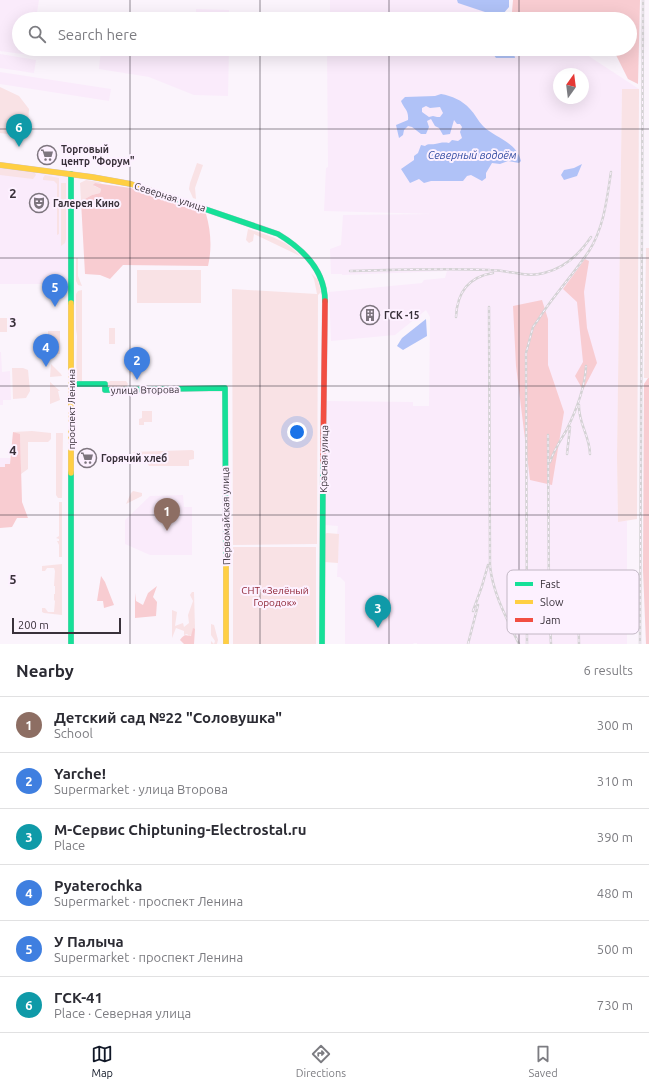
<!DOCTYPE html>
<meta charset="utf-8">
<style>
:root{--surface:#fff;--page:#f7f7f7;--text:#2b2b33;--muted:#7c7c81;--line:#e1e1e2;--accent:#111827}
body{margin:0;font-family:Ubuntu,sans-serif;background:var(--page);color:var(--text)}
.compass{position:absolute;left:553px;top:68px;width:36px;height:36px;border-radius:50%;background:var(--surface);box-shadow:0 4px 16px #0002;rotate:14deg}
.scale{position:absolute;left:12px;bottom:10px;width:109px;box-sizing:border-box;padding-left:4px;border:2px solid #39313a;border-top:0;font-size:11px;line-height:14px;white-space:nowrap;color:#39313a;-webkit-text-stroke:3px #fdf1ff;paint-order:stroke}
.you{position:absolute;left:297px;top:432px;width:14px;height:14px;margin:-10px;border:3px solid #fff;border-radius:50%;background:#1a73e8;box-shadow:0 0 0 6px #1a73e833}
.badge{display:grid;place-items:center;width:26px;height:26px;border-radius:50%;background:var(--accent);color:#fff;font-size:13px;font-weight:700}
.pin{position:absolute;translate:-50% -33px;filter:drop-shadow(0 1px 2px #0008)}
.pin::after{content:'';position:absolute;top:21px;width:14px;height:12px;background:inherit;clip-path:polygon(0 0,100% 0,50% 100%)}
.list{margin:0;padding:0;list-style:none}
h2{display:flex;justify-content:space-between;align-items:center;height:52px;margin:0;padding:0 16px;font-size:17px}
h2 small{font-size:13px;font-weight:400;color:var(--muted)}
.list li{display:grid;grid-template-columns:26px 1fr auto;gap:12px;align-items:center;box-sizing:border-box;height:56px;padding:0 16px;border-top:1px solid var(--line)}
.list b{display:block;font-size:15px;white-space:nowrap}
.list p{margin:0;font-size:13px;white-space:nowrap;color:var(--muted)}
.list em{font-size:13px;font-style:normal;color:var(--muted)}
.icon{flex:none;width:22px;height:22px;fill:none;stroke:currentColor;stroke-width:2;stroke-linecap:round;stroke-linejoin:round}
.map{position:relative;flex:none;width:649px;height:644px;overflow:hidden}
.search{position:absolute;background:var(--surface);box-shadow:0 4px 16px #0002;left:12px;right:12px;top:12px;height:44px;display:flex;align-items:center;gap:10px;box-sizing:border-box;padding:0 14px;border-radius:22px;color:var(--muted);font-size:15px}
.sheet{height:388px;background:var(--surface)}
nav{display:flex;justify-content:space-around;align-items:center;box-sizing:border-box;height:56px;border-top:1px solid var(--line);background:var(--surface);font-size:11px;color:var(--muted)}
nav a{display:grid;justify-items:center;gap:2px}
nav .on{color:var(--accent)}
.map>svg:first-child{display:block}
.built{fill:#faebfb;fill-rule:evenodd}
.green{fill:#f9e2e5}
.forest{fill:#f8ccd1}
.water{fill:#b0c2f7;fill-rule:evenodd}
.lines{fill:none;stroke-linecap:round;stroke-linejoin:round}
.fast-casing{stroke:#c9c2ca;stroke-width:6}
.slow-casing{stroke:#c9c2ca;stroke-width:6}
.jam-casing{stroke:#c9c2ca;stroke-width:6}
.fast{stroke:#16e098;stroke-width:5.5}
.slow{stroke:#ffcf43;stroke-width:5.5}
.jam{stroke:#f24e42;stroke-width:5.5}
.rail-casing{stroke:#d4d2d4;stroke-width:2.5}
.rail{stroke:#fdf1ff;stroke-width:1;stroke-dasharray:3;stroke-linecap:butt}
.grid{fill:none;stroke:#39313a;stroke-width:1;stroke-opacity:0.55}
.labels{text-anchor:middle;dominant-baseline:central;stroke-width:4;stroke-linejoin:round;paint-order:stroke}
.poi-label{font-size:10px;font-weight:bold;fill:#39313a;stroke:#fdf1ff;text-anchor:start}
.street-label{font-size:10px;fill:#39313a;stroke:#fdf1ff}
.park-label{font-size:10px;fill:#8d2434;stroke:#fdf1ff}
.water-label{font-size:11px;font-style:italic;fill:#344ea3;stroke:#fdf1ff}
.key{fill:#fdf1ff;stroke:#c2b7c4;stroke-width:1}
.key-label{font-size:11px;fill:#39313a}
.grid-label{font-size:13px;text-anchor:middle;font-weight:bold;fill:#39313a;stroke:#fdf1ff;stroke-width:4;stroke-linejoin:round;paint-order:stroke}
</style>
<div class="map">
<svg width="649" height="644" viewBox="0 0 649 644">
<rect width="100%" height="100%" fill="#fbf4fc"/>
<path class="built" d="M0 0H39L36 19H19V49H31L30 55 0 51Z
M330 0H456L533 19H330Z
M196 9 229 10V19H196Z
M101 49H229L228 96 194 95 149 77 99 69Z
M327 49H578L639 89H622L617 457 618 521H627V644H417V643H414L413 644H345V582L340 577H337L339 535 337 534 338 526 325 525 327 401 413 402V406H429L430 317 426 310 395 335 331 341 329 292 422 283 424 280 445 278 447 271 342 275V274H331L330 249 341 245 343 215 434 214 324 211 326 168 328 167ZM559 74H583V98H559Z
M0 54 36 60 34 73 0 68Z
M0 72 111 89 109 101 0 84Z
M0 165 71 174V284H0Z
M0 352H1L2 372 10 371 11 400H3V405H0Z
M0 458H10V464H5V467H0Z
M183 495 184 507H192V555H150L125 544V520L150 496Z"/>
<path class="green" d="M0 87 19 96 29 109 28 124 14 135 0 133Z
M622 89H639L637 519 618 522 617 457Z
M197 163 203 165 195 188 196 199 193 198 189 189 190 183Z
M0 168 34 172 36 175 33 179 0 175Z
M45 175 59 178V200H57V184L54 181 43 180V178Z
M86 180 99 182 102 184 95 183 94 186 101 189 100 193 92 195 81 201 80 183Z
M61 183H66V239L65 243 61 246Z
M57 201H59V234L57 235Z
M248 229C267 235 287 240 300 256L254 234 253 241 249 243 246 240Z
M646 248H649V378H644Z
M76 258H78V276L82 286 78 285 76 281Z
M137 270H201V303H137Z
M311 273 318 280 321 292 318 295 317 544 233 545 232 289 317 294 314 279Z
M82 290V381H78L76 379 77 336 76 329V294L78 291Z
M0 318H7V332H0Z
M109 328H115V344H109Z
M48 331H60V354H48Z
M51 364 61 374 62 376 50 377Z
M12 368H23L28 370 30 391 26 398 13 399Z
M110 381H126L128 384 126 387H110L107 386V383Z
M50 382 60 391H58L60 400 50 404Z
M142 411H152V422H144V425H139V419L142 418Z
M32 431 51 433V439L48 442H28V469L21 474 20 435 13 432Z
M56 433H63L62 498H58L56 495Z
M192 450 194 451V459L189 460V466H149L147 462H133V460H135V453L131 452Z
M133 491 142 493V496L126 504 131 493Z
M59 502H62V557H59V545L57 541H59V539L56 538 59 536Z
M327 533 339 534 338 563 324 562 325 534Z
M233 547H316V644H233Z
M62 564V615L44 613 42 612V608H45L48 612H54L55 601 54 600V594H55V586H54L55 571 54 568H47L45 571H42V566Z
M192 592H194L195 629H193L192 635 189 636 187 634 184 635V631L176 628 172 638V610L177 612 175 626 183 623 184 627 189 623 188 615 193 601 190 595Z
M211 624 214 625 218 640 217 644H211V641L214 644 215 641 211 635Z"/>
<path class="forest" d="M513 0H640L638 84 628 79 614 51 612 49H630V19H548L512 12Z
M95 183 131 188 206 214C211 231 212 249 208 266L123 265 110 279 100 275 85 274 81 201 92 195 100 193 101 189 93 185Z
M585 259 589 261 584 292 587 328 597 363 583 390 575 376 583 362 577 302 563 289Z
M542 300 548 319V365L564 412 552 485 530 480 516 366 513 306Z
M648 378H649V644H646L643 570 644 384Z
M13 432 20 434 22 502 28 518H17L12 527 0 528V467H5V464H10Z
M101 576 105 582 114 605 104 608 103 601H97Z
M157 586 153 597 157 602 156 616 135 618V593L136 601 143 605 148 593Z
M193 628 195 629 194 644H184L180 640C186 633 184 636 191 636Z"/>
<path class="water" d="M457 0H509V7L503 14 494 15 458 3Z
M482 49H513L515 58H496L491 51Z
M441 94C452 96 462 100 470 109 475 114 478 121 483 126 495 138 517 142 521 161L519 163 508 161 500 164 492 163 486 173V178L482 181 471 175 467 176 463 181H431L424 183 419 179 410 183 401 169 414 160V156L418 153 421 145 425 146C429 143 430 145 435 144 440 143 443 142 449 143L452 140 458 141 462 138 460 132 462 127 460 124H457L454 120 450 134 443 135 439 128 435 126 431 119 427 121 429 127 426 134H421L412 127 408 126 404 130 403 135 399 138 396 125 408 120C409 110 404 109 401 101L405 97 435 96ZM426 106 430 108 440 107 443 113 440 117H437L433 116 429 117 422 112V108Z
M582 164 577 176 564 180 561 175 564 170 574 168Z
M426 319 427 336 403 350 397 346 402 338Z"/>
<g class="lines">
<g class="fast-casing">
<path id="fast" d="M71 174V303
M167 196 278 234C303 249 325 270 325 301
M71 384H105V390L225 388 226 561
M71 473V644
M322 644 323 462"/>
</g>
<g class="slow-casing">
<path id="slow" d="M0 165 92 177 131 184 167 196
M71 303V473
M226 561V644"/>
</g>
<g class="jam-casing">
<path id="jam" d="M323 462 325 301"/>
</g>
<use href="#fast" class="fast"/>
<use href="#slow" class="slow"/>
<use href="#jam" class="jam"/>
<g class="rail-casing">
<path id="rail" d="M350 271C396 270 443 268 490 270 508 270 526 278 544 273 565 268 579 255 591 237
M489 307 490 566C493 594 507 619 519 644
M456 317C457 293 468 277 493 273
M579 405C578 422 590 437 590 454
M548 435 549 602 551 644
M567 454 570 427
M550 462C554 450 560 441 566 431 576 411 585 388 586 366
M578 597 579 644
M473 611 482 586 488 565
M468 644 478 605
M527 644 526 353 533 327 538 320C553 296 573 275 589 251 604 228 607 198 611 172
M640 644 643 0"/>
</g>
<use href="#rail" class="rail"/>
</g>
<path class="grid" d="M130 0V19M260 0V19M389 0V19M519 0V19M130 49V644M260 49V644M389 49V644M519 49V644M0 129H649M0 258H649M0 386H649M0 515H649"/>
<defs>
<g id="supermarket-ring" transform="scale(1)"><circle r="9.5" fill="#fdf1ff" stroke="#7d757e" stroke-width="1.5"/><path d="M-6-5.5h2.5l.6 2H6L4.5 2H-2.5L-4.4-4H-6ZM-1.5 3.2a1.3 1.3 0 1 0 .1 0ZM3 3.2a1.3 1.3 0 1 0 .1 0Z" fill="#7d757e"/></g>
<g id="theatre-ring" transform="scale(1)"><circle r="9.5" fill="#fdf1ff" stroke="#7d757e" stroke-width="1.5"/><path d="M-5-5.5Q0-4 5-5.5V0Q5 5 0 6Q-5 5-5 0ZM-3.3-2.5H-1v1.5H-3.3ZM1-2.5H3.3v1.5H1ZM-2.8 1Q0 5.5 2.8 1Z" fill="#7d757e"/></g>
<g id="building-ring" transform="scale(1)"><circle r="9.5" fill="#fdf1ff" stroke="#7d757e" stroke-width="1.5"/><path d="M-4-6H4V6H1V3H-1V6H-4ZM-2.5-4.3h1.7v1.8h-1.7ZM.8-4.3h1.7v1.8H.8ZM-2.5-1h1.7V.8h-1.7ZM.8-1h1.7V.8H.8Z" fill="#7d757e"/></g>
</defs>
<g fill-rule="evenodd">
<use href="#supermarket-ring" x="47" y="155"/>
<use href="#theatre-ring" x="39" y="203"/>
<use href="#building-ring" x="370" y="315"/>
<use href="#supermarket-ring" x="87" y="458"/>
</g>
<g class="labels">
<g class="poi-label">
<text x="61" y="149">Торговый<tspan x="61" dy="12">центр "Форум"</tspan></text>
<text x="53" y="203">Галерея Кино</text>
<text x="384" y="315">ГСК -15</text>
<text x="101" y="458">Горячий хлеб</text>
</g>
<g class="street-label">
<text transform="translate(170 197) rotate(18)">Северная улица</text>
<text transform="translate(145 390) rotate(-1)">улица Второва</text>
<text transform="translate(71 409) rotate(-90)">проспект Ленина</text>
<text transform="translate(324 459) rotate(-89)">Красная улица</text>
<text transform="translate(226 516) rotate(-91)">Первомайская улица</text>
</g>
<g class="park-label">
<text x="275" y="590">СНТ «Зелёный<tspan x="275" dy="12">Городок»</tspan></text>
</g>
<g class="water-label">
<text x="472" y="155">Северный водоём</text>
</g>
</g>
<rect x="507" y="570" width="132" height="64" rx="6" class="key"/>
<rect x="515" y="582" width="18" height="4" fill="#16e098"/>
<rect x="515" y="600" width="18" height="4" fill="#ffcf43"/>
<rect x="515" y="618" width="18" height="4" fill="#f24e42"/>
<g class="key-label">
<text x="540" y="588">Fast</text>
<text x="540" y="606">Slow</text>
<text x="540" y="624">Jam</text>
</g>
<g class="grid-label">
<text x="13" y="198">2</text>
<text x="13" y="327">3</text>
<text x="13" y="455">4</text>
<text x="13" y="584">5</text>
</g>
</svg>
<svg class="compass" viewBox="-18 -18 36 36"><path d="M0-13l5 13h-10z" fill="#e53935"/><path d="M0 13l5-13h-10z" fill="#7c7c81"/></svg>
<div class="scale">200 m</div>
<div class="you"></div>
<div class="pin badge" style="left:167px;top:531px;background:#8d6e63">1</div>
<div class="pin badge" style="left:137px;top:380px;background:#3f7fe0">2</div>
<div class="pin badge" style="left:378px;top:628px;background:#0f9aa8">3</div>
<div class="pin badge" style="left:46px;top:367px;background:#3f7fe0">4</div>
<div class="pin badge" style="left:55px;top:307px;background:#3f7fe0">5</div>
<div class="pin badge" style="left:19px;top:147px;background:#0f9aa8">6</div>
<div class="search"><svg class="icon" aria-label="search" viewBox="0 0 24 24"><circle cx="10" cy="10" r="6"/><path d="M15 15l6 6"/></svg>Search here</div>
</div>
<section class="sheet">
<h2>Nearby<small>6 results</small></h2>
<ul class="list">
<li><span class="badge" style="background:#8d6e63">1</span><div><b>Детский сад №22 &quot;Соловушка&quot;</b><p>School</p></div><em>300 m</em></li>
<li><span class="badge" style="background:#3f7fe0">2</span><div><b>Yarche!</b><p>Supermarket · улица Второва</p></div><em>310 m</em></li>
<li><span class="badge" style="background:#0f9aa8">3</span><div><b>M-Сервис Chiptuning-Electrostal.ru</b><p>Place</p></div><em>390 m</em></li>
<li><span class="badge" style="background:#3f7fe0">4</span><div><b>Pyaterochka</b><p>Supermarket · проспект Ленина</p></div><em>480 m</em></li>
<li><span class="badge" style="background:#3f7fe0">5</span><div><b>У Палыча</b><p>Supermarket · проспект Ленина</p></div><em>500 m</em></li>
<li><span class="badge" style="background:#0f9aa8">6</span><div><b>ГСК-41</b><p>Place · Северная улица</p></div><em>730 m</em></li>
</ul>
</section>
<nav>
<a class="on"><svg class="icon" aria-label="map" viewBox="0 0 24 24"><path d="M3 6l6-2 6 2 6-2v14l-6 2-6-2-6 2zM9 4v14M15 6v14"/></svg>Map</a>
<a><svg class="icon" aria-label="directions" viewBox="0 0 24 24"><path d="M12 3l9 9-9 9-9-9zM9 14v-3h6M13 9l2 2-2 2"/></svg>Directions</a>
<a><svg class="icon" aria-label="saved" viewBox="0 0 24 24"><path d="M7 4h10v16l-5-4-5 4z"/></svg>Saved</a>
</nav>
